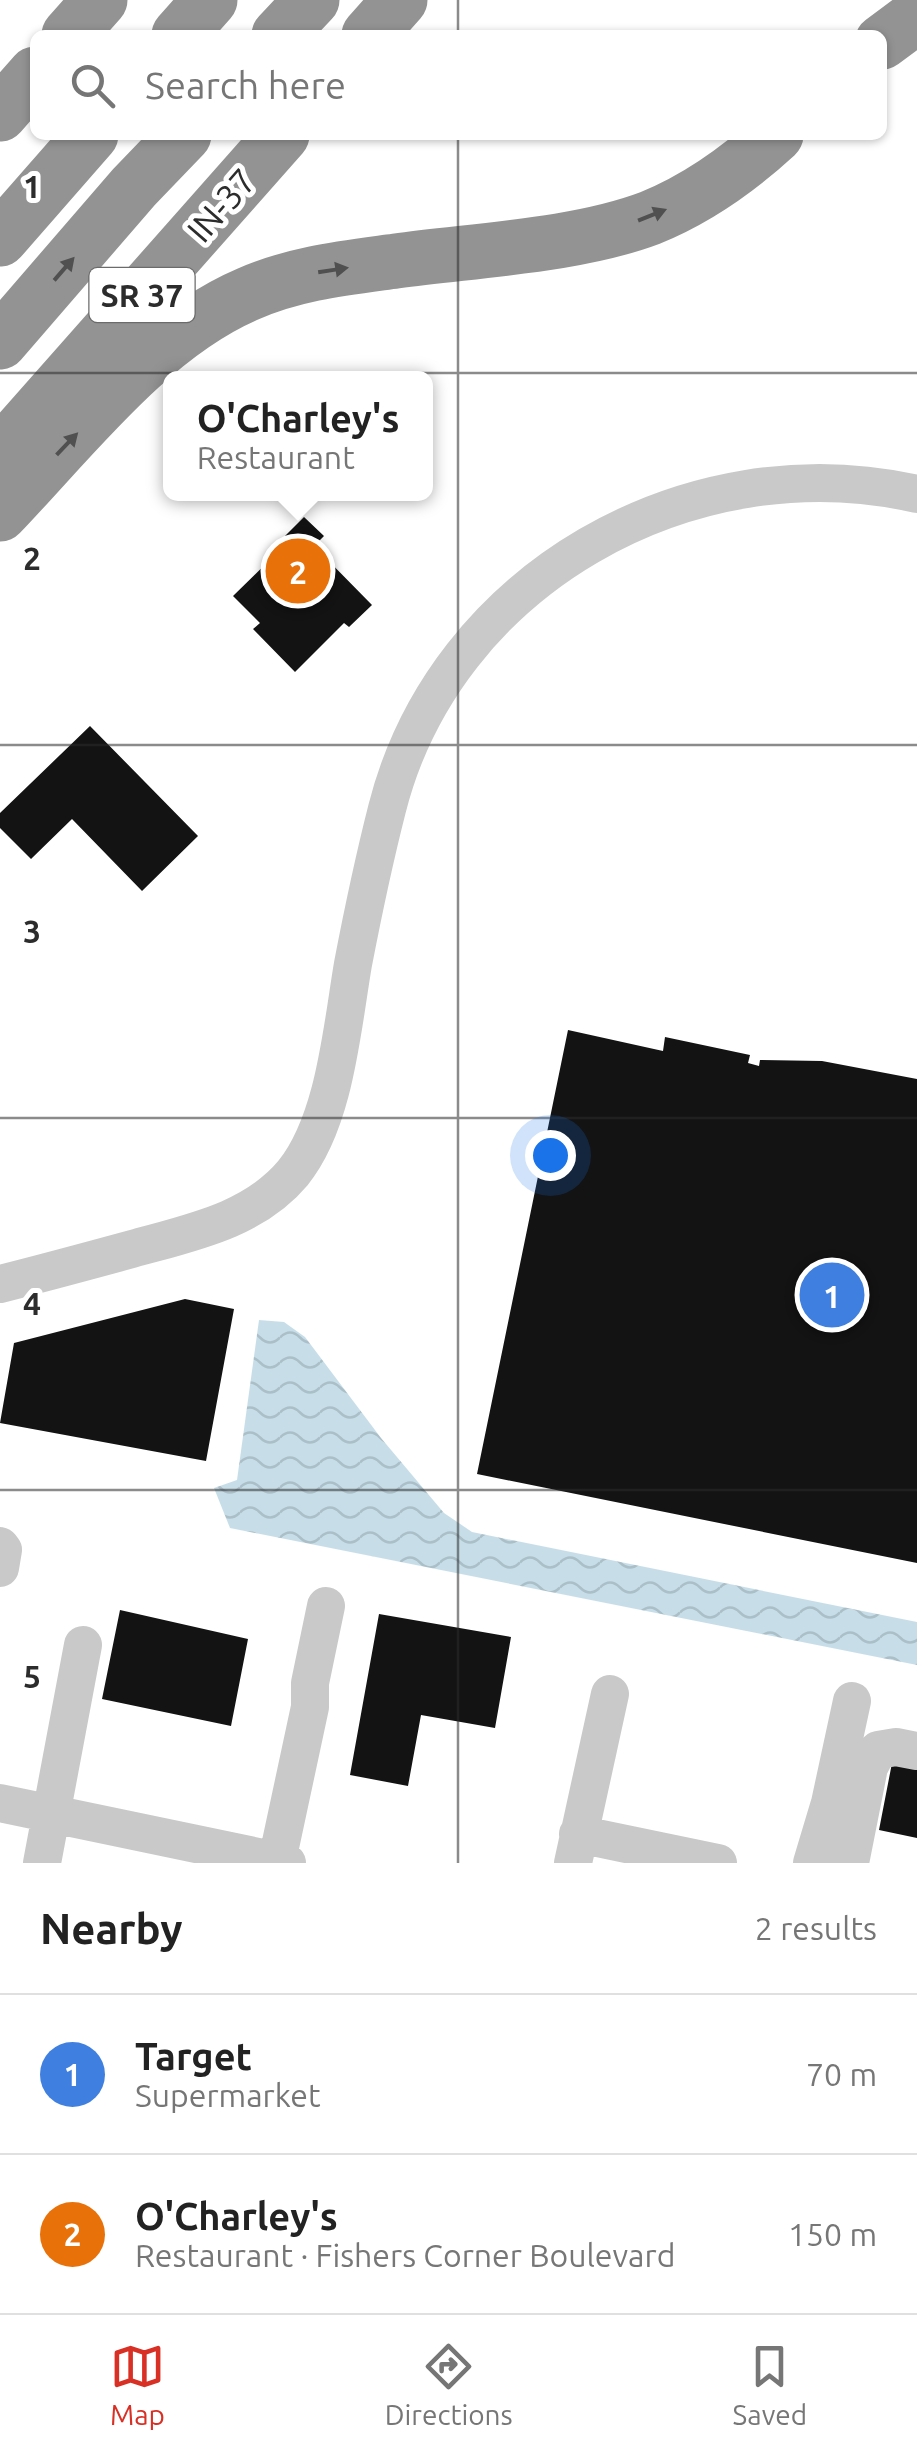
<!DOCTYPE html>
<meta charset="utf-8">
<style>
:root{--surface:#fff;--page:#f2f2f2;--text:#222;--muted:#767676;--line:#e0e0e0;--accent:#d93025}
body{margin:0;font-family:Ubuntu,sans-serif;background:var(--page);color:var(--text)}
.you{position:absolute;left:550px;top:1155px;width:35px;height:35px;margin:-25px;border:8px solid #fff;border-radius:50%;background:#1a73e8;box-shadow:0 0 0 15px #1a73e833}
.badge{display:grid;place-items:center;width:65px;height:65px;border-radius:50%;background:var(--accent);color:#fff;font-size:32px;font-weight:700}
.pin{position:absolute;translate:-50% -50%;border:5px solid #fff;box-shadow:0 2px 10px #0006}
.popup{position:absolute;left:163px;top:371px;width:270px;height:130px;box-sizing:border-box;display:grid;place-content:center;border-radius:15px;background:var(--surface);filter:drop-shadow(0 2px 8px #0005);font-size:32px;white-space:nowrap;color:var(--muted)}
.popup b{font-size:38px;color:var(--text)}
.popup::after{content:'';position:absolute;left:50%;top:100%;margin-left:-20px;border:20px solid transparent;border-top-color:var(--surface)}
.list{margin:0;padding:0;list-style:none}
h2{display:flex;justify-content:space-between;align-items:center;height:130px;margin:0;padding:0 40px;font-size:42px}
h2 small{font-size:32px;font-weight:400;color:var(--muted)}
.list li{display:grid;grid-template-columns:65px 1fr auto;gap:30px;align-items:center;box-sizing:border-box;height:160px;padding:0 40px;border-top:2px solid var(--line)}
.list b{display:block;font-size:38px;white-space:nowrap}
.list p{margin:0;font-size:32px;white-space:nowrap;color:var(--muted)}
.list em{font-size:32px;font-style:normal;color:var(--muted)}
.icon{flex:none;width:55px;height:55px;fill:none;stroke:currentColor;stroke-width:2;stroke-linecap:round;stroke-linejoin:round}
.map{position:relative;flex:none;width:917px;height:1863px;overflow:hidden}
.search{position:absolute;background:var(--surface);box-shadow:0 2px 8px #0004;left:30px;right:30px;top:30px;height:110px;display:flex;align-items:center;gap:25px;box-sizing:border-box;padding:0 35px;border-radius:15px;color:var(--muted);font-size:38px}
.sheet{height:450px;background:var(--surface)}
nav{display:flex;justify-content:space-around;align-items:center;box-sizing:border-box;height:140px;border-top:2px solid var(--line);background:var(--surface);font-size:28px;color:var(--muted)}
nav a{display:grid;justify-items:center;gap:5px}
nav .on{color:var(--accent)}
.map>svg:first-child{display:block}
.water{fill:url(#water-waves)}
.building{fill:#131313}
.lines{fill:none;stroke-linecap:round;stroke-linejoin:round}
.minor{stroke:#c9c9c9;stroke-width:38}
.highway{stroke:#939393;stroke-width:55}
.oneway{fill:#505050}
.grid{fill:none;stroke:#2c2c2c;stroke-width:2.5;stroke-opacity:0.55}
.labels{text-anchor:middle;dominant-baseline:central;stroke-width:10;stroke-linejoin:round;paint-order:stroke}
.shield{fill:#fff;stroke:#6b6b6b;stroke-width:2.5}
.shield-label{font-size:32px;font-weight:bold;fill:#2c2c2c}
.street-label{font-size:35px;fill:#2c2c2c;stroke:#fff}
.grid-label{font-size:32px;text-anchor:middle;font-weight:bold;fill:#2c2c2c;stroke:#fff;stroke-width:10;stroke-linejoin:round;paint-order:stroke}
</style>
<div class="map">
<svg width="917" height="1863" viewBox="0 0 917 1863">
<defs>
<pattern id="water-waves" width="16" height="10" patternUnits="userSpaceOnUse" patternTransform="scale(2.5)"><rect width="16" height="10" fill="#c7dee9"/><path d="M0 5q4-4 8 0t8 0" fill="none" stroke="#abbfc8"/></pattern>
</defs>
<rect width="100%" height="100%" fill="#fff"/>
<path class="water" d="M259 1320 284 1322 305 1337 381 1438 444 1513 472 1532 917 1622V1665L230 1528 214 1488 237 1480Z"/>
<path class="building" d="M304 517 324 536 314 546 372 605 349 627 344 623 295 672 253 629 260 623 233 596 289 541 285 536Z
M90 726 198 836 142 891 72 819 31 859 0 828V813Z
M568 1030 663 1051 665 1037 750 1055 748 1063 759 1066 760 1060 822 1061 917 1079V1563L477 1474Z
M185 1299 234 1309 206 1461 0 1423 14 1343Z
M120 1610 248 1639 231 1726 102 1699Z
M379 1614 511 1637 495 1728 421 1715 408 1786 350 1775Z
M892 1763 917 1768V1838L879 1830Z"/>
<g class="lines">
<path class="minor" d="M0 1284C44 1273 88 1261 132 1249 189 1233 253 1221 293 1173 335 1121 342 1028 353 964 363 912 374 860 387 809 445 579 690 442 917 494
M0 1546 3 1550 0 1568
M0 1803 287 1863
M578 1834 718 1863
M277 1861 310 1707V1683L326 1606
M42 1863 83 1645
M573 1863 610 1694
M812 1863 830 1803 852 1701
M850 1863 869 1767 878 1750 896 1747 917 1751"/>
<path class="highway" d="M69 35 100 0
M179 35 210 0
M279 35 312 0
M369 35 400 0
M882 42 917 16
M0 114 35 74
M0 239 91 135
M0 342 134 187 184 135
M0 454 282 135
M0 514C72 439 151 335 248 294 296 273 345 268 396 261 475 250 576 246 650 218 697 199 739 169 776 135"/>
</g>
<defs><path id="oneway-solid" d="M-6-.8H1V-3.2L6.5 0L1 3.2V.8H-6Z" transform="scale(2.5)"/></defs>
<g class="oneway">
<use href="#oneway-solid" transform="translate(652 215) rotate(-22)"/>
<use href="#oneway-solid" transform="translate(64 269) rotate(-49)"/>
<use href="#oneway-solid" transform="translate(333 270) rotate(-9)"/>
<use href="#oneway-solid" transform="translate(67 444) rotate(-46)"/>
</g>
<path class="grid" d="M458 0V35M458 135V1863M0 373H917M0 745H917M0 1118H917M0 1490H917"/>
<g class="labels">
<rect class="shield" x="89.5" y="268" width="105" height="54" rx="8"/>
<g class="shield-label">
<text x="142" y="295">SR 37</text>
</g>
<g class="street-label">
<text transform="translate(221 205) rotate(-49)">IN-37</text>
</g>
</g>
<g class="grid-label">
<text x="32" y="198">1</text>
<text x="32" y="570">2</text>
<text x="32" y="943">3</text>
<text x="32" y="1315">4</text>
<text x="32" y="1688">5</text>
</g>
</svg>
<div class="you"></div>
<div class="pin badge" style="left:832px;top:1295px;background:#3f7fe0">1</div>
<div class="pin badge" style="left:298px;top:571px;background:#e8710a">2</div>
<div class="popup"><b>O'Charley's</b>Restaurant</div>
<div class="search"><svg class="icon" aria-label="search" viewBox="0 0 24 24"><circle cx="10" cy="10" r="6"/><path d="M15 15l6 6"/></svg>Search here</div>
</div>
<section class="sheet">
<h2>Nearby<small>2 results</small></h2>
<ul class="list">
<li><span class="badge" style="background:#3f7fe0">1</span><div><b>Target</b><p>Supermarket</p></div><em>70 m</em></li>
<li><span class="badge" style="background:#e8710a">2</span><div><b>O'Charley's</b><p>Restaurant · Fishers Corner Boulevard</p></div><em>150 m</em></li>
</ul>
</section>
<nav>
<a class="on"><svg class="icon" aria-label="map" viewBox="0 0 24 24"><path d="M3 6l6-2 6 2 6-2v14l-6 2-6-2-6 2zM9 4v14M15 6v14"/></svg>Map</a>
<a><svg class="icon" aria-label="directions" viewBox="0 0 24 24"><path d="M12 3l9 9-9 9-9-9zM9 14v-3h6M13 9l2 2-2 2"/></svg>Directions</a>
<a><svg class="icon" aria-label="saved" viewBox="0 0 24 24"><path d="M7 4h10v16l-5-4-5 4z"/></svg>Saved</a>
</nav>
